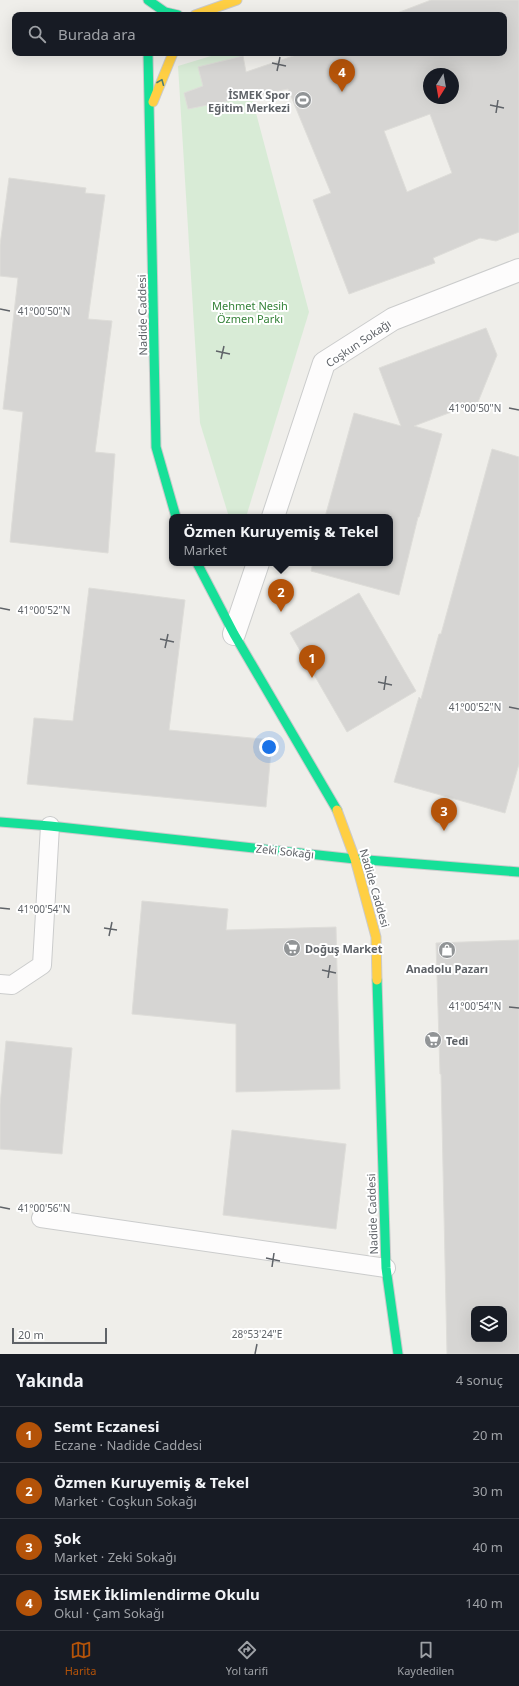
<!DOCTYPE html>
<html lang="tr">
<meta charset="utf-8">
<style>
:root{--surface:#171b24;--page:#242831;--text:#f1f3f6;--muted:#9ea1a6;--line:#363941;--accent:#b45309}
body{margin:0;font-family:"Noto Sans",sans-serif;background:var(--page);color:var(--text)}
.controls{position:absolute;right:12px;bottom:12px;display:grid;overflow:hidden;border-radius:8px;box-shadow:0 4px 16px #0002}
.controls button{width:36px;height:36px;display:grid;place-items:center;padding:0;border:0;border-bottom:1px solid var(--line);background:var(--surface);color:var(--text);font:20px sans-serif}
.compass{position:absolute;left:423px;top:68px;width:36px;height:36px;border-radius:50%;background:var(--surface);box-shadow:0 4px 16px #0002;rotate:191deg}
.scale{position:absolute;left:12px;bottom:10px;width:95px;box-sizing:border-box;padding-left:4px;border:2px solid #5f6368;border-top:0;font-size:11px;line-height:14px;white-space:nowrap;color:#5f6368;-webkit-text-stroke:3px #fff;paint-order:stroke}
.you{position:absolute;left:269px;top:747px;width:14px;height:14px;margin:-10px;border:3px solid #fff;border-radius:50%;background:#1a73e8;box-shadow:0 0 0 6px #1a73e833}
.badge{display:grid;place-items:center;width:26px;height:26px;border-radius:50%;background:var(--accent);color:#fff;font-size:13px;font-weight:700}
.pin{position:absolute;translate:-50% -33px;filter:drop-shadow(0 1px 2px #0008)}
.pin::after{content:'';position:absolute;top:21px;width:14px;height:12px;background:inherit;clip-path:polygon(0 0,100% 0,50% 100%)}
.popup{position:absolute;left:169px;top:514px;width:224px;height:52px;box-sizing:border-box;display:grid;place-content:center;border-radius:8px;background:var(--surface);filter:drop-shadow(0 1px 3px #0005);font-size:13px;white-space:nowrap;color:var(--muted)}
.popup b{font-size:15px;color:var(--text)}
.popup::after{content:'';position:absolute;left:50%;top:100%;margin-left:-8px;border:8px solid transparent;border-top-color:var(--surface)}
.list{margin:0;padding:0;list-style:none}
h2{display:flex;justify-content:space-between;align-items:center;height:52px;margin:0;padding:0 16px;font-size:17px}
h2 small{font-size:13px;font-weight:400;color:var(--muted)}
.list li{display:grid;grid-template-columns:26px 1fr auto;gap:12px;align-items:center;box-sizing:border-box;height:56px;padding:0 16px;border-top:1px solid var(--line)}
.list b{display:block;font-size:15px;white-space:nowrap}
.list p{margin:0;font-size:13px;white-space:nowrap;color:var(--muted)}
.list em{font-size:13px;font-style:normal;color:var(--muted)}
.icon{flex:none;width:22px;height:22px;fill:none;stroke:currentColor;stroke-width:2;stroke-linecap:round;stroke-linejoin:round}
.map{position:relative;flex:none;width:519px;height:1354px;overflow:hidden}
.search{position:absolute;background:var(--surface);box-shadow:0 4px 16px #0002;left:12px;right:12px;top:12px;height:44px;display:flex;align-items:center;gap:10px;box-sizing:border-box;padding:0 14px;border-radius:8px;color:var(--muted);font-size:15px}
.sheet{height:276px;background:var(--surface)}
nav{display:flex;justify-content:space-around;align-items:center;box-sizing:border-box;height:56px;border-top:1px solid var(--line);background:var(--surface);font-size:11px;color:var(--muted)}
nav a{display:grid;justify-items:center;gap:2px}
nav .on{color:var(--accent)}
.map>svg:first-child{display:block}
.green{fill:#d8ebd6}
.building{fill:#d6d5d3;stroke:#deddd9;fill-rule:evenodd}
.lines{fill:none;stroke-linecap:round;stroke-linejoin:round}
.lane-casing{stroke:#cbcccc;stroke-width:20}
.street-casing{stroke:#cbcccc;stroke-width:24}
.fast-casing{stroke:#cacacb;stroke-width:11}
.slow-casing{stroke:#cacacb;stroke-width:11}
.lane{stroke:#fdfcfc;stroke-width:18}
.street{stroke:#fdfcfc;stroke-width:22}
.fast{stroke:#16e098;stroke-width:9}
.slow{stroke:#ffcf43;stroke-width:9}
.oneway{stroke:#507c72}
.ticks{fill:none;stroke:#5f6368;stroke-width:1.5}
.labels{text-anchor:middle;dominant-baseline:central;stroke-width:4;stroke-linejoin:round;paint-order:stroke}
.poi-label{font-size:11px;font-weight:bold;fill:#5f6368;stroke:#fff;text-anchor:start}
.park-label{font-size:11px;fill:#348238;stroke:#fff}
.street-label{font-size:11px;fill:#5f6368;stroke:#fff}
.ticks-label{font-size:10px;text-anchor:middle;fill:#5f6368;stroke:#fff;stroke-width:4;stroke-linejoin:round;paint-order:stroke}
</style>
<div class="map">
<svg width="519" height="1354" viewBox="0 0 519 1354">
<rect width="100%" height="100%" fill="#efeeea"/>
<path class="green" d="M221 53H240L309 312 246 517H229L200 423 178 66Z"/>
<path class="building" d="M431 0H519V232L496 241 480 238 433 258 435 263 349 294 313 200 331 193 288 89 188 109 184 93 203 86 198 67 243 56 246 72 302 53H504V15H392ZM429 74H453V98H429ZM430 114 452 173 407 192 384 131Z
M9 178 86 188 85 193 105 195 88 319 112 321 95 452 115 454 108 553 10 542 23 412 3 409 18 278 0 276V245Z
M486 328 497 355 478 402 414 426 442 434 419 517H418L399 595 311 571 313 563H390V517H325L354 413 401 426 379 368Z
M492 449 519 457V764L505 813 394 782 419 697 421 699 439 634H441Z
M89 588 185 600 169 730 272 740 266 807 27 784 34 718 73 721Z
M359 593 416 691 347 732 290 633Z
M142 901 228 909 226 930 336 927 340 1089 236 1092V1024L132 1014Z
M519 940V1354H447L441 1074H440L436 943ZM474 1309H504V1339H474Z
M6 1041 72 1048 62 1154 0 1149V1105Z
M232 1130 346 1144 336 1229 223 1215Z"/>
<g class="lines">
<g class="lane-casing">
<path id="lane" d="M0 984 12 985 42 965 50 826
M41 1218 386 1268"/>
</g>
<g class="street-casing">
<path id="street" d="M273 517 324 363 393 319 519 270
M234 634 258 563"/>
</g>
<g class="fast-casing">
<path id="fast" d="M148 0 165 12 178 15
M148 53 156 447 176 517
M197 563 234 634 337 810
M0 822 50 826 355 859 519 872
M377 980 386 1268 398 1354"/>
</g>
<g class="slow-casing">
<path id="slow" d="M195 15 237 0
M153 102 173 53
M337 810 355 859 376 937 377 980"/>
</g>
<use href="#lane" class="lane"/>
<use href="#street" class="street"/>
<use href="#fast" class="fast"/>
<use href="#slow" class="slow"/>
</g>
<defs><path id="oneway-chevron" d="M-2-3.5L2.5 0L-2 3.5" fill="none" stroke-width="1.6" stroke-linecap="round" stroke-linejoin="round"/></defs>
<use class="oneway" href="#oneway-chevron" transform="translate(161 82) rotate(-68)"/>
<path class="ticks" d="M272 63 286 66M277 71 280 57M490 105 504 108M496 113 498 100M0 309 10 311M216 351 230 354M221 359 224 346M509 408 519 410M0 608 10 610M160 639 174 642M165 648 168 634M378 682 392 685M384 690 386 676M509 707 519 709M0 908 10 909M104 928 117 930M109 936 112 922M322 970 336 973M328 978 330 965M509 1007 519 1008M0 1207 10 1209M266 1258 280 1261M272 1267 274 1253M255 1354 257 1344"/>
<defs>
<g id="stadium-disc" transform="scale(0.9)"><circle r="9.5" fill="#919496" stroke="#fff"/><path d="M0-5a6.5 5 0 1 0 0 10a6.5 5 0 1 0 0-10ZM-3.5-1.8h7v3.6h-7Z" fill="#fff"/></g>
<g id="supermarket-disc" transform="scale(0.9)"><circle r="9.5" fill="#919496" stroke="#fff"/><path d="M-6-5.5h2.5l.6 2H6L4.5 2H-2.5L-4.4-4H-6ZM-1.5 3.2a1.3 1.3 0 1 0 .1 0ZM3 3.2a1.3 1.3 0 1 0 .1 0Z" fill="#fff"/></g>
<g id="shop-disc" transform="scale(0.9)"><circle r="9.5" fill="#919496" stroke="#fff"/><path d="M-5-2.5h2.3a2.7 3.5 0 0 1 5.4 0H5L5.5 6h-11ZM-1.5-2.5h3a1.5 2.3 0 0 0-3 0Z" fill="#fff"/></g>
</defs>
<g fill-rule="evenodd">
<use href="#stadium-disc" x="303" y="100"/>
<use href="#supermarket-disc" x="292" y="948"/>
<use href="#shop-disc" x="447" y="950"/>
<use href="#supermarket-disc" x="433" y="1040"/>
</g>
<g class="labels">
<g class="poi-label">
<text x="290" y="94" text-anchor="end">İSMEK Spor<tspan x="290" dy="13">Eğitim Merkezi</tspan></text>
<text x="305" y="948">Doğuş Market</text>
<text x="447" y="968" text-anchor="middle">Anadolu Pazarı</text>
<text x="446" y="1040">Tedi</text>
</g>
<g class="park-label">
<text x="250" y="305">Mehmet Nesih<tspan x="250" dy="13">Özmen Parkı</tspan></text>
</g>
<g class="street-label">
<text transform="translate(142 315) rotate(-91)">Nadide Caddesi</text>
<text transform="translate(358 343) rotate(-34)">Coşkun Sokağı</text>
<text transform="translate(285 851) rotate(6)">Zeki Sokağı</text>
<text transform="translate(375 888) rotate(74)">Nadide Caddesi</text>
<text transform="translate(372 1214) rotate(-92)">Nadide Caddesi</text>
</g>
</g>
<g class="ticks-label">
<text x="44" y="315">41°00'50"N</text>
<text x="475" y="412">41°00'50"N</text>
<text x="44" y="614">41°00'52"N</text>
<text x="475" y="711">41°00'52"N</text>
<text x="44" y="913">41°00'54"N</text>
<text x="475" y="1010">41°00'54"N</text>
<text x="44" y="1212">41°00'56"N</text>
<text x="257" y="1338">28°53'24"E</text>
</g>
</svg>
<div class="controls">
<button><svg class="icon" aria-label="layers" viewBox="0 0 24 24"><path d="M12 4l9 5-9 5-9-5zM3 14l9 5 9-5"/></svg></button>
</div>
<svg class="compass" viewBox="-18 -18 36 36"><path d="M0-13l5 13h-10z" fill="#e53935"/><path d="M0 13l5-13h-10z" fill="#9ea1a6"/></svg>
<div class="scale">20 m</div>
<div class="you"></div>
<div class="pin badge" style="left:312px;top:678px">1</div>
<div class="pin badge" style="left:281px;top:612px">2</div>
<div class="popup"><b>Özmen Kuruyemiş &amp; Tekel</b>Market</div>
<div class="pin badge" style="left:444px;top:831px">3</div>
<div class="pin badge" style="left:342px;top:92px">4</div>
<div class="search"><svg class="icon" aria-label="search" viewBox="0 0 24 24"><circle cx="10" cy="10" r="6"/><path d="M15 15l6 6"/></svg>Burada ara</div>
</div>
<section class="sheet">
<h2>Yakında<small>4 sonuç</small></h2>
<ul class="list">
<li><span class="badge">1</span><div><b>Semt Eczanesi</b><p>Eczane · Nadide Caddesi</p></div><em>20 m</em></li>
<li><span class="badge">2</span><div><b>Özmen Kuruyemiş &amp; Tekel</b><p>Market · Coşkun Sokağı</p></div><em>30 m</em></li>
<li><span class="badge">3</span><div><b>Şok</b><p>Market · Zeki Sokağı</p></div><em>40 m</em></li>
<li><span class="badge">4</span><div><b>İSMEK İklimlendirme Okulu</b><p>Okul · Çam Sokağı</p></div><em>140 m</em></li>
</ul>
</section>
<nav>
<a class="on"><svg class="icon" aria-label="map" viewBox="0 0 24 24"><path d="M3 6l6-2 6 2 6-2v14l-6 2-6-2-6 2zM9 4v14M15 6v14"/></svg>Harita</a>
<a><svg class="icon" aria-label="directions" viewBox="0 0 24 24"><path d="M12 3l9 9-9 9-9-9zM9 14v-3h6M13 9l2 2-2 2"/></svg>Yol tarifi</a>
<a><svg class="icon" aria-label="saved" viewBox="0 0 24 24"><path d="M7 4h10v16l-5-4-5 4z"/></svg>Kaydedilen</a>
</nav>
